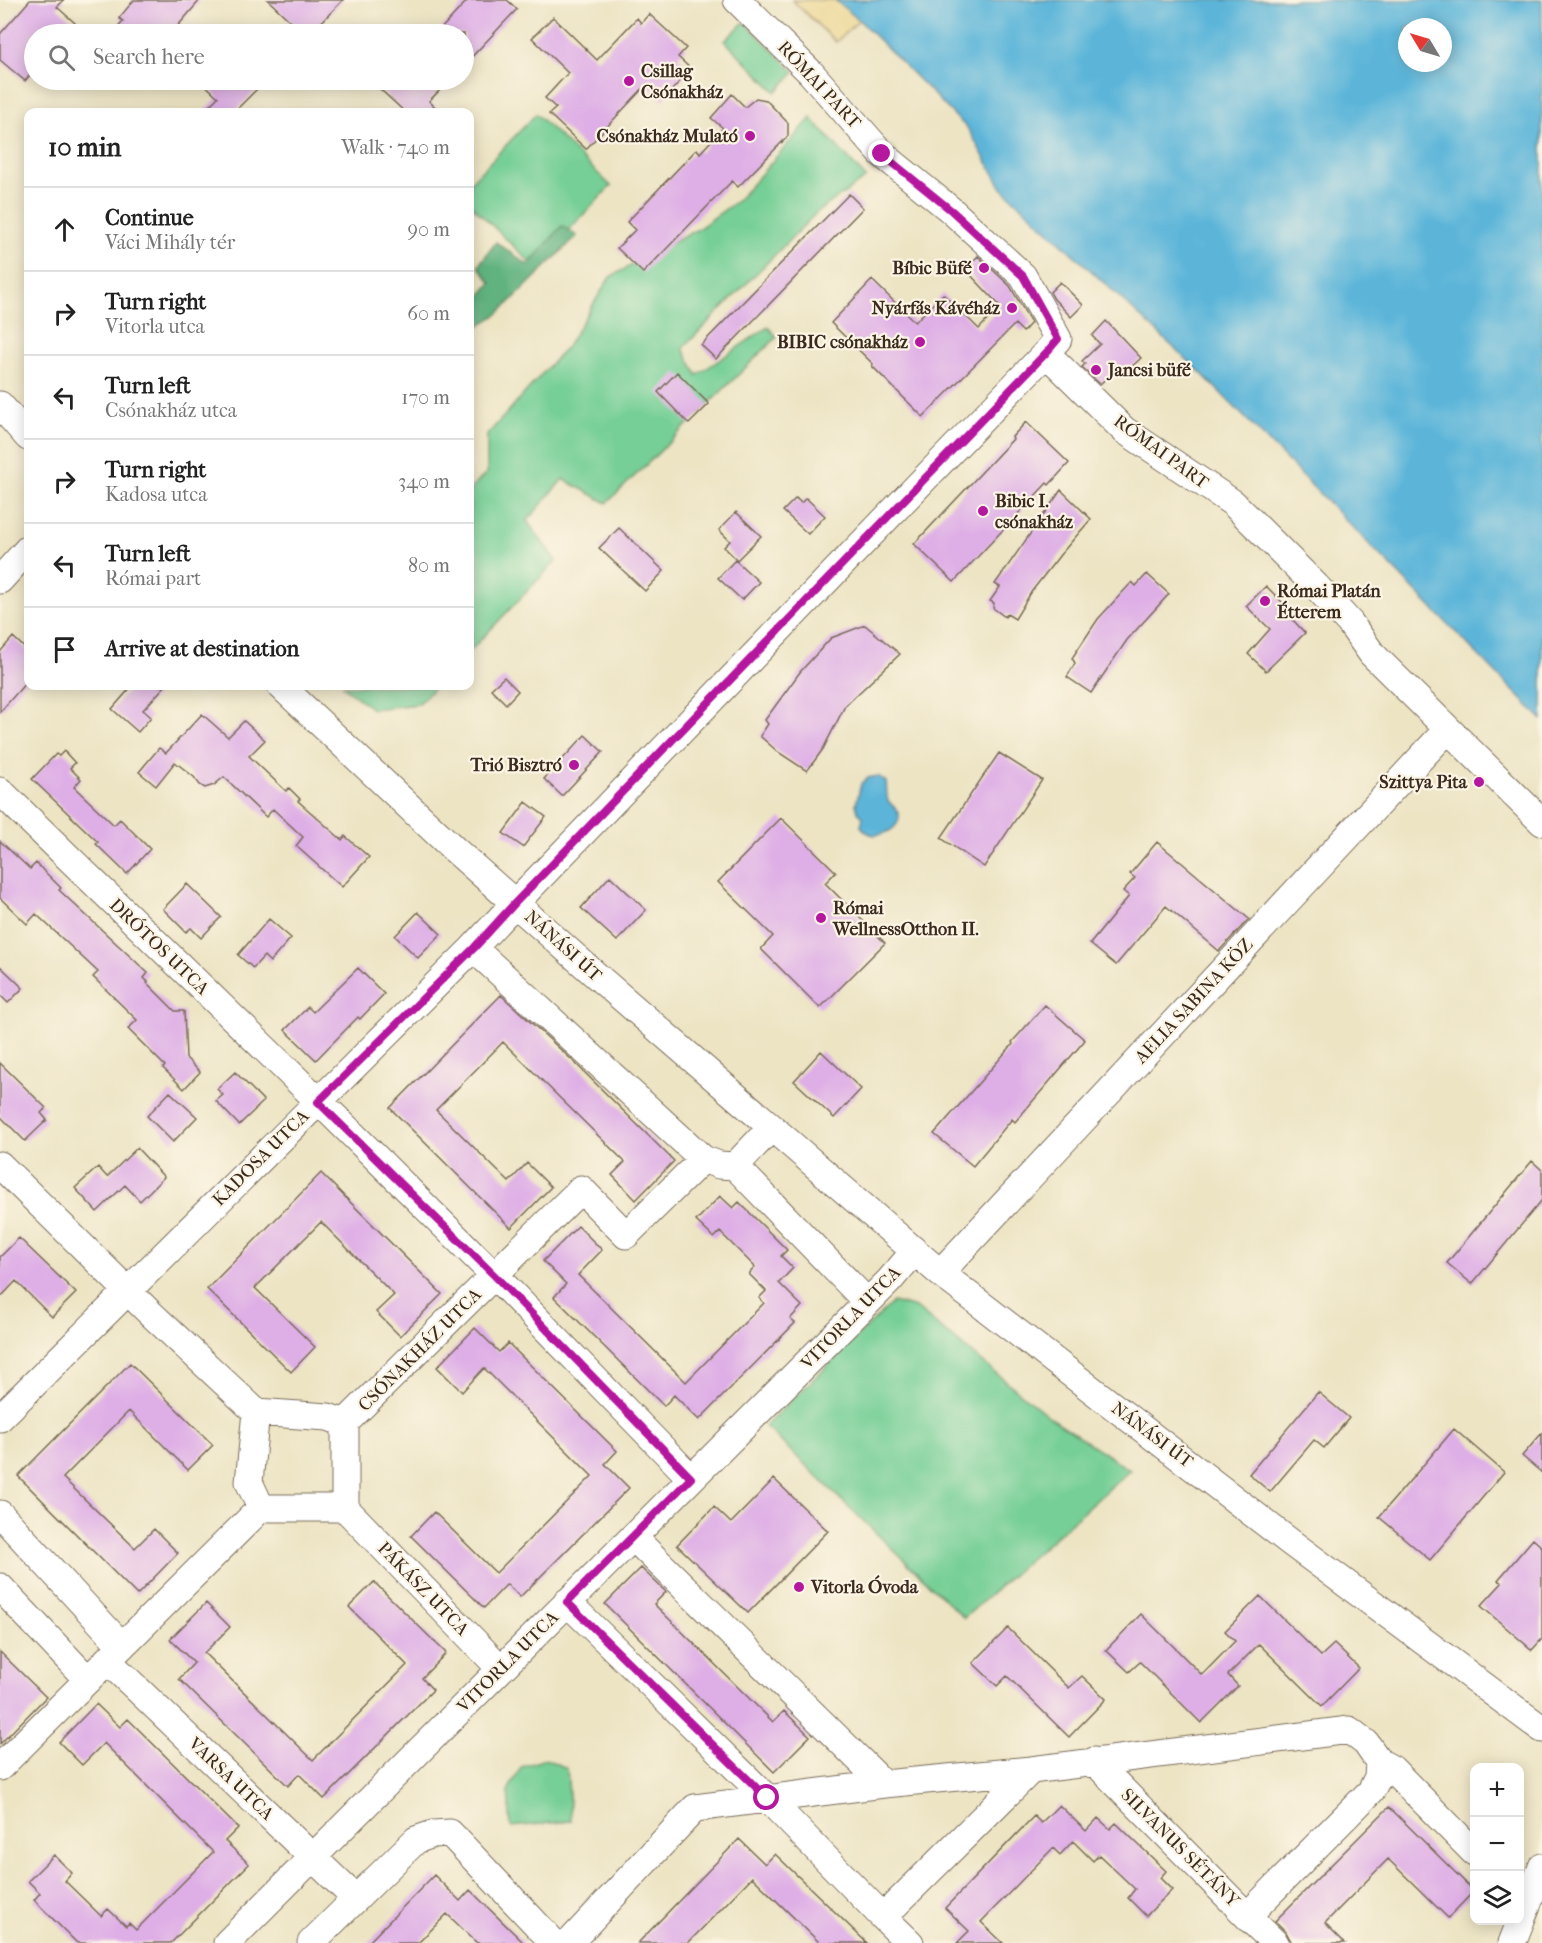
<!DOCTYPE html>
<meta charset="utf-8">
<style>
:root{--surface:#fff;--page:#f6f6f6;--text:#222;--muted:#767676;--line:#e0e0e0}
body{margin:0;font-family:"IM FELL French Canon",serif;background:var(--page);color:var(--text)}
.controls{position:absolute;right:18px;bottom:18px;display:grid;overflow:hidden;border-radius:12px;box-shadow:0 3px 15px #0003}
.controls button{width:54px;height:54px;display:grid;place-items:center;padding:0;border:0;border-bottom:2px solid var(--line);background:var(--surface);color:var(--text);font:30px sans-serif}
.compass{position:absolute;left:1398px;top:18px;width:54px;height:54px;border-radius:50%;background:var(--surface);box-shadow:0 3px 15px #0003;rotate:308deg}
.stop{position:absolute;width:18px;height:18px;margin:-14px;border:4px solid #b5179e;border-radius:50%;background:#fff}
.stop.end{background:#b5179e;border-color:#fff;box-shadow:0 2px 6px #0008}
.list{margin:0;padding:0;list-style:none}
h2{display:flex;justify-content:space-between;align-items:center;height:78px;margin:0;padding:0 24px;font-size:26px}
h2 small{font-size:20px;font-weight:400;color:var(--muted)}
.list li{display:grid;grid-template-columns:39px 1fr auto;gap:18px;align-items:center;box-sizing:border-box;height:84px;padding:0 24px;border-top:2px solid var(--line)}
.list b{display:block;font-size:22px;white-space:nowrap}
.list p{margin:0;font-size:20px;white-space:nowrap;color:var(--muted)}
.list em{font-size:20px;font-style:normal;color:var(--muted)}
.icon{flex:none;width:33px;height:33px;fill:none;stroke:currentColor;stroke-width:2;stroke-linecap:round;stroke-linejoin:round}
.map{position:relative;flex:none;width:1542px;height:1943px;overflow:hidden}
.search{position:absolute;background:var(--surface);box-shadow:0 3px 15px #0003;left:24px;top:24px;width:450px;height:66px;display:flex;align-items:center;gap:15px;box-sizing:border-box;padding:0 21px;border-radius:33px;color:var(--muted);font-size:22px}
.panel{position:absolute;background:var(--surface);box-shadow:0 3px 15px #0003;left:24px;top:108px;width:450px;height:582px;border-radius:12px}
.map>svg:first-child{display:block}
.green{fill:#76cf96;stroke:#587c5a;stroke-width:1.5}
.forest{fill:#60b27f;stroke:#4e6e4e;stroke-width:1.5}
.sand{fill:#eeda9e;stroke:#94825e;stroke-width:1.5}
.water{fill:#5cb5d9;stroke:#4c707c;stroke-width:1.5;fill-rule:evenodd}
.building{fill:#deaee6}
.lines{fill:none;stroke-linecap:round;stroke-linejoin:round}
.minor-casing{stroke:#796b58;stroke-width:29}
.minor{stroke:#fff;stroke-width:27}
.route{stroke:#b5179e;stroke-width:8}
.poi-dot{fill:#b5179e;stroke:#fcf5e5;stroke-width:2}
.labels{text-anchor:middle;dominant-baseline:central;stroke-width:4.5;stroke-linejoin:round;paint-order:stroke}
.poi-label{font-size:18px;font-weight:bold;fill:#3b2a1e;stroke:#fcf5e5;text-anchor:start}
.street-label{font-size:18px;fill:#3b2a1e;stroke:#fcf5e5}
</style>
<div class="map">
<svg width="1542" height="1943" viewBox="0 0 1542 1943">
<rect width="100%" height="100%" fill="#fcf5e5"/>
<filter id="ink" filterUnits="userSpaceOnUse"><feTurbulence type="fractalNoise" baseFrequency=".0167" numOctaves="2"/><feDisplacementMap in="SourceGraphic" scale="12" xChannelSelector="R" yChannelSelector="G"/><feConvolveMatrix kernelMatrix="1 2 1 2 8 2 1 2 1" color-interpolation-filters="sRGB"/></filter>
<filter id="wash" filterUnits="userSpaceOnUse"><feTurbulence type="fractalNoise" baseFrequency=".008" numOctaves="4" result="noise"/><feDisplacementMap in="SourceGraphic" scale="24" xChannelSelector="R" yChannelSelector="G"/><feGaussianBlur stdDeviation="1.35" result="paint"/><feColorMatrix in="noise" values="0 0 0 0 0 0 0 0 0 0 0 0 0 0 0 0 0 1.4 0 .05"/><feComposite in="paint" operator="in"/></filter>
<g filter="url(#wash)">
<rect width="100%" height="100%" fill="#ede4c4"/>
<path class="green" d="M744 22 795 72 776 92 725 41Z
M536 114 611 186 534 266 470 204V183Z
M811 118 866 178 816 213 683 348 697 375 768 327 777 337 607 503 563 479 527 521 556 561 470 651V489L487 473V435L568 345 610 277 698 229 738 200Z
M343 686H436L418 704 372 709Z
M893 1302 916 1308 1051 1418 1130 1470 964 1618 765 1426Z
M545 1759 567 1768 571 1821 511 1827 508 1791 521 1767Z"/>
<path class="forest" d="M562 226 577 236 498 314 470 331V307L491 283 478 266 496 242 528 265Z"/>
<path class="sand" d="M792 0H843L859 20 836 42Z"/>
<path class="water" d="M835 0H1542V720L1201 373 1002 188 968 129 859 20ZM1407 27H1443V63H1407Z
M878 776 886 782C887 787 886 796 888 801 889 802 894 807 895 808 905 820 894 831 881 834 872 836 867 834 861 826L863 817 858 812 856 804 861 784 867 778Z"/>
<g id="blocks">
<path class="building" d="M30 0H64L57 7 75 23 65 34H34V70L25 81 0 60V34Z
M134 0H200L171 34H111L123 21 119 18Z
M268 0H343L310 34H304Z
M468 0H507L517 9 464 65V34H436Z
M649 14 686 48 678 57 691 69 663 100 647 84 586 149 549 114 556 108 545 98 568 73 532 38 553 17 597 60 637 18 641 23Z
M200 80H266L234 112H203L218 97Z
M370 80H450L429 101 440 112H405Z
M732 94 745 107 756 98 766 100 788 123V136L738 187 732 181 643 273 617 248 635 230 627 222 697 149 700 153 723 128 711 118Z
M849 194 863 208 716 359 701 345Z
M978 256 1010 286 1031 323 1023 332 1015 324 923 417 872 366 873 364 831 323 872 280 915 322 943 294 979 329 1000 306 965 269Z
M1060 282 1083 305 1071 317 1054 299 1050 292Z
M1106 321 1141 358 1126 372 1120 366 1100 384 1082 367 1085 364 1082 361 1100 344 1092 336Z
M677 372 709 404 689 424 658 392Z
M1026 422 1069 463 1049 485 1047 483 954 582 914 544 1013 439 1012 437Z
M1061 490 1091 519 1060 555 1032 591 1015 619 1007 614 1005 617 993 608 994 603 990 601 1000 587 995 584Z
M796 498 801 503 806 498 825 516 808 534 783 511Z
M736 512 761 536 737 560 724 547 730 541 719 530Z
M619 528 664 571 645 591 599 548Z
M735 560 759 582 742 600 718 578Z
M1147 574 1169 594 1127 640 1091 693 1067 677 1075 663 1072 658 1098 619 1132 582 1136 586Z
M1266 586 1284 604 1281 607 1305 633 1266 671 1248 654 1270 629 1246 606Z
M865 625 900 654 845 706 823 749 807 771 778 752 760 736 768 724 765 720 800 672 831 638Z
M13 637 28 651V680L0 712V652Z
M504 677 518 691 506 704 491 689Z
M132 686H165L143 710 151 717 138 732 112 709Z
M202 714 228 737 244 721 265 740 249 756 286 791 289 788 300 799 298 801 342 840 345 836 369 857 342 887 296 846 303 837 273 809 266 817 224 777 214 785 205 788 200 785 194 777 175 762 156 786 139 772 159 748 166 753Z
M585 735 603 752 562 796 544 779Z
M64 751 75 763 70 768 81 779 74 787 114 825 120 819 150 849 127 874 96 844 98 842 32 779 56 754 59 756Z
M999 753 1042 780 984 867 941 838Z
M526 802 546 817 523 847 503 833Z
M781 818 836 872 825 883 885 943 820 1008 761 949 773 936 718 882Z
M0 841 30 869 36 863 61 888 59 890 148 973 144 978 148 982 147 983 175 1011H184L186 1058 200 1072 184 1089 163 1068 165 1066 128 1029 137 1020 93 977 98 972 36 914 27 924 0 898Z
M1157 842 1249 919 1219 951 1166 906 1116 965 1090 944 1129 896 1123 891 1135 878 1130 874Z
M610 876 646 910 617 941 581 908Z
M187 884 221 917 201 938 191 928 186 932 163 909Z
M418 912 441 934 418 958 395 936Z
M269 919 291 938 270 962 264 956 253 968 238 955Z
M0 966 23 988 8 1003 0 995Z
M358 968 384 994 360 1019 358 1017 316 1060 285 1030 308 1007 313 1012Z
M501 995 572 1060 674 1161 636 1200 612 1175 625 1162 503 1042 436 1110 509 1182 527 1163 551 1187 511 1228 390 1108Z
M1045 1005 1085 1040 1015 1122 1012 1119 973 1166 934 1134 1013 1044 1012 1042Z
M821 1051 861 1089 834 1118 794 1081Z
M0 1063 46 1108 41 1113 47 1120 25 1141 0 1116Z
M235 1072 264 1101 239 1125 216 1101 223 1095 217 1089Z
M170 1092 197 1117 173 1142 147 1116Z
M137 1148 164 1177 140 1201 125 1185 97 1212 75 1188 98 1167 107 1177Z
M1532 1161 1542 1170V1200L1472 1284 1447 1263Z
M321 1173 442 1294 400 1336 376 1312 394 1295 321 1222 255 1288 315 1347 291 1372 207 1289Z
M720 1196 733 1208 739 1202 787 1250 781 1256 793 1268 779 1283 802 1306 790 1319 795 1323 699 1420 674 1395 664 1406 554 1297 566 1284 543 1261 578 1226 602 1250 578 1275 686 1382 764 1303 759 1298 766 1291 749 1274 755 1267 720 1232 714 1238 696 1221Z
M19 1238 76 1293 52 1317 16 1281 0 1298V1257Z
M475 1328 499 1352 508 1343 617 1451 605 1464 629 1488 520 1597 507 1584 484 1608 411 1536 434 1512 496 1573 592 1476 484 1368 462 1392 437 1367Z
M130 1363 213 1445 188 1470 129 1411 63 1478 135 1548 154 1529 178 1553 137 1595 18 1476Z
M1318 1392 1349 1418 1324 1448 1314 1440 1270 1492 1249 1474Z
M1454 1429 1504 1472 1430 1560 1379 1517Z
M1542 1433V1473L1522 1456Z
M774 1479 828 1531 748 1613 677 1545 714 1507 731 1523Z
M1533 1539 1542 1547V1639L1532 1650 1481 1606 1502 1583 1498 1580Z
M641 1568 666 1592 654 1604 773 1722 784 1711 810 1736 774 1772 605 1604Z
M374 1582 446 1653 422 1678 433 1690 324 1799 299 1774 288 1786 179 1679 194 1663 170 1639 206 1603 230 1627 204 1653 313 1760 407 1665 349 1607Z
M1260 1596 1321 1656 1334 1644 1359 1668 1322 1706 1259 1644 1228 1675 1238 1686 1201 1723 1140 1662 1129 1672 1106 1650 1141 1614 1202 1675 1235 1641 1225 1631Z
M1008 1628 1069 1688 1082 1676 1106 1699 1069 1737 1007 1676 997 1686 973 1663Z
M0 1652 46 1697 0 1744Z
M96 1704 120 1727 128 1719 238 1828 225 1841 249 1864 171 1943H77L34 1900 40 1893 28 1881 54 1855 72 1873 65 1881 101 1916 108 1909 126 1926 129 1923 136 1930 213 1852 104 1743 82 1765 59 1742Z
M1059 1805 1086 1831 1098 1818 1110 1829 1116 1823 1166 1871 1160 1878 1172 1890 1146 1916 1128 1898 1135 1889 1099 1855 1093 1861 1073 1841 1060 1855 1053 1848 981 1922 1003 1943H957L969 1931 945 1908 1034 1816 1041 1823Z
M1389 1807 1474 1891 1448 1918 1388 1859 1325 1923 1345 1943H1292L1286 1932 1275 1921Z
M739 1839 765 1864 775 1854 867 1943H820L752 1877 688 1943H638Z
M434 1875 460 1901 470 1890 524 1943H477L447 1914 418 1943H368Z"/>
</g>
</g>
<g filter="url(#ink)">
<use href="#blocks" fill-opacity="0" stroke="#796b58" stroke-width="1.5"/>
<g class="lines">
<g class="minor-casing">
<path id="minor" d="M737 0 811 73 882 154 952 211 1023 276 1058 339 1046 353 1124 430 1233 503 1316 586 1350 623 1372 654 1542 822
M0 405 28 437
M0 580 28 549
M281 686 455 850 598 977 940 1273 1290 1542 1542 1729
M0 791 336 1118 495 1276 691 1478
M473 948 703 1159 719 1165 735 1166 867 1302
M0 1165 148 1311 256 1412 328 1417 345 1423V1508L501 1669
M735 1166 771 1128
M940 1273 1448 729
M256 1412 249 1482 261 1508H345
M0 1418 473 948 515 903 1046 353
M345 1423 581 1189 626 1235 703 1159
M0 1514 122 1646
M633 1537 884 1784
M0 1587 88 1680
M567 1602 767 1798 883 1917 1031 1770
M107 1660 355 1898
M1094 1761 1247 1916 1371 1791 1378 1777 1379 1762
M0 1767 261 1508
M1247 1916 1275 1943
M883 1917 910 1943
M227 1943 889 1281 914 1252
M311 1943 416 1840 433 1834 450 1833 554 1943
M569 1943 695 1808 884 1784 1031 1770 1349 1730 1366 1743 1379 1762 1392 1769 1474 1852
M1512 1943 1542 1867"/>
</g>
<use href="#minor" class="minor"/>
</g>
</g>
<g class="lines" filter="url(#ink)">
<path class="route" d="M767 1798 567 1602 691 1478 495 1276 318 1102 474 948 515 903 1046 353 1058 339 1023 276 952 211 882 154"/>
</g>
<g class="poi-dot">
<circle cx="629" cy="81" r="6"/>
<circle cx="750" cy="136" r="6"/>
<circle cx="984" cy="268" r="6"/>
<circle cx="1012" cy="308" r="6"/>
<circle cx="920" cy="342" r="6"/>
<circle cx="1096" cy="370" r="6"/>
<circle cx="983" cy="511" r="6"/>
<circle cx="1265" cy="601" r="6"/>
<circle cx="574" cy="765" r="6"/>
<circle cx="1479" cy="782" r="6"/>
<circle cx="821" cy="918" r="6"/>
<circle cx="799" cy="1587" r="6"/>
</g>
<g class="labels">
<g class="poi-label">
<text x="641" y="71">Csillag<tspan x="641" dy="21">Csónakház</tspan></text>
<text x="738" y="136" text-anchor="end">Csónakház Mulató</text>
<text x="972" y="268" text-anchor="end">Bíbic Büfé</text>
<text x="1000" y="308" text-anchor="end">Nyárfás Kávéház</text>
<text x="908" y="342" text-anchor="end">BIBIC csónakház</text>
<text x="1108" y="370">Jancsi büfé</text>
<text x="995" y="501">Bibic I.<tspan x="995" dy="21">csónakház</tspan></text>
<text x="1277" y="591">Római Platán<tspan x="1277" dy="21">Étterem</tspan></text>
<text x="562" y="765" text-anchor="end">Trió Bisztró</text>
<text x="1467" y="782" text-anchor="end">Szittya Pita</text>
<text x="833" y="908">Római<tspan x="833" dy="21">WellnessOtthon II.</tspan></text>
<text x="811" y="1587">Vitorla Óvoda</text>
</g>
<g class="street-label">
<text transform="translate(819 85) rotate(47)">RÓMAI PART</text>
<text transform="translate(1161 452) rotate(36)">RÓMAI PART</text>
<text transform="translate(563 946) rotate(42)">NÁNÁSI ÚT</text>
<text transform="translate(159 947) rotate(44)">DRÓTOS UTCA</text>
<text transform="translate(1194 1001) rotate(-47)">AELIA SABINA KÖZ</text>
<text transform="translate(261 1158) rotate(-45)">KADOSA UTCA</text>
<text transform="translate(851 1318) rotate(-46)">VITORLA UTCA</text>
<text transform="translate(420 1350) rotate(-45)">CSÓNAKHÁZ UTCA</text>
<text transform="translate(1152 1435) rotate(37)">NÁNÁSI ÚT</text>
<text transform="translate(423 1589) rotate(46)">PÁKÁSZ UTCA</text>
<text transform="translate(508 1662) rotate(-45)">VITORLA UTCA</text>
<text transform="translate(231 1779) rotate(44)">VARSA UTCA</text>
<text transform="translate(1180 1848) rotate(45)">SILVANUS SÉTÁNY</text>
</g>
</g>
</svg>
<div class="controls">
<button>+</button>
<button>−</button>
<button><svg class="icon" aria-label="layers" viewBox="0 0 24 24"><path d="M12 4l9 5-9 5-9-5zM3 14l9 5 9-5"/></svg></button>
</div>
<svg class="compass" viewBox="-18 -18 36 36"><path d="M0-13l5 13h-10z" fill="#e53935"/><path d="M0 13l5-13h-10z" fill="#767676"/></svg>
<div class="stop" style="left:767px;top:1798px"></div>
<div class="stop end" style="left:882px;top:154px"></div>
<div class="search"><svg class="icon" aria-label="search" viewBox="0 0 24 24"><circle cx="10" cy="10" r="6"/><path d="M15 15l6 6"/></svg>Search here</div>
<section class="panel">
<h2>10 min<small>Walk · 740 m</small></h2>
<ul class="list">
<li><svg class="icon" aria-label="ahead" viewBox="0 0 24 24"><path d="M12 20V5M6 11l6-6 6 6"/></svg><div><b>Continue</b><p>Váci Mihály tér</p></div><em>90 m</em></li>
<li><svg class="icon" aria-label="right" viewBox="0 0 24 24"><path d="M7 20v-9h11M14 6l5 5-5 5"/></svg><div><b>Turn right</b><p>Vitorla utca</p></div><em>60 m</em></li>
<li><svg class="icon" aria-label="left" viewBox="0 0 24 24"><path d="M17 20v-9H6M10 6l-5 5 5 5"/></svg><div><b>Turn left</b><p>Csónakház utca</p></div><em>170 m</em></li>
<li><svg class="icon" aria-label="right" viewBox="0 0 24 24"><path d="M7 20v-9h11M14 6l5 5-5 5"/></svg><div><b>Turn right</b><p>Kadosa utca</p></div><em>340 m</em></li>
<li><svg class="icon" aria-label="left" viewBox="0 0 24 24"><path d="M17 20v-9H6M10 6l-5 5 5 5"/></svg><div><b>Turn left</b><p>Római part</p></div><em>80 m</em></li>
<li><svg class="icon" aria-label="arrive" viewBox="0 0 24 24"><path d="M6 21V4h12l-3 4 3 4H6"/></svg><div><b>Arrive at destination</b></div></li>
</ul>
</section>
</div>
